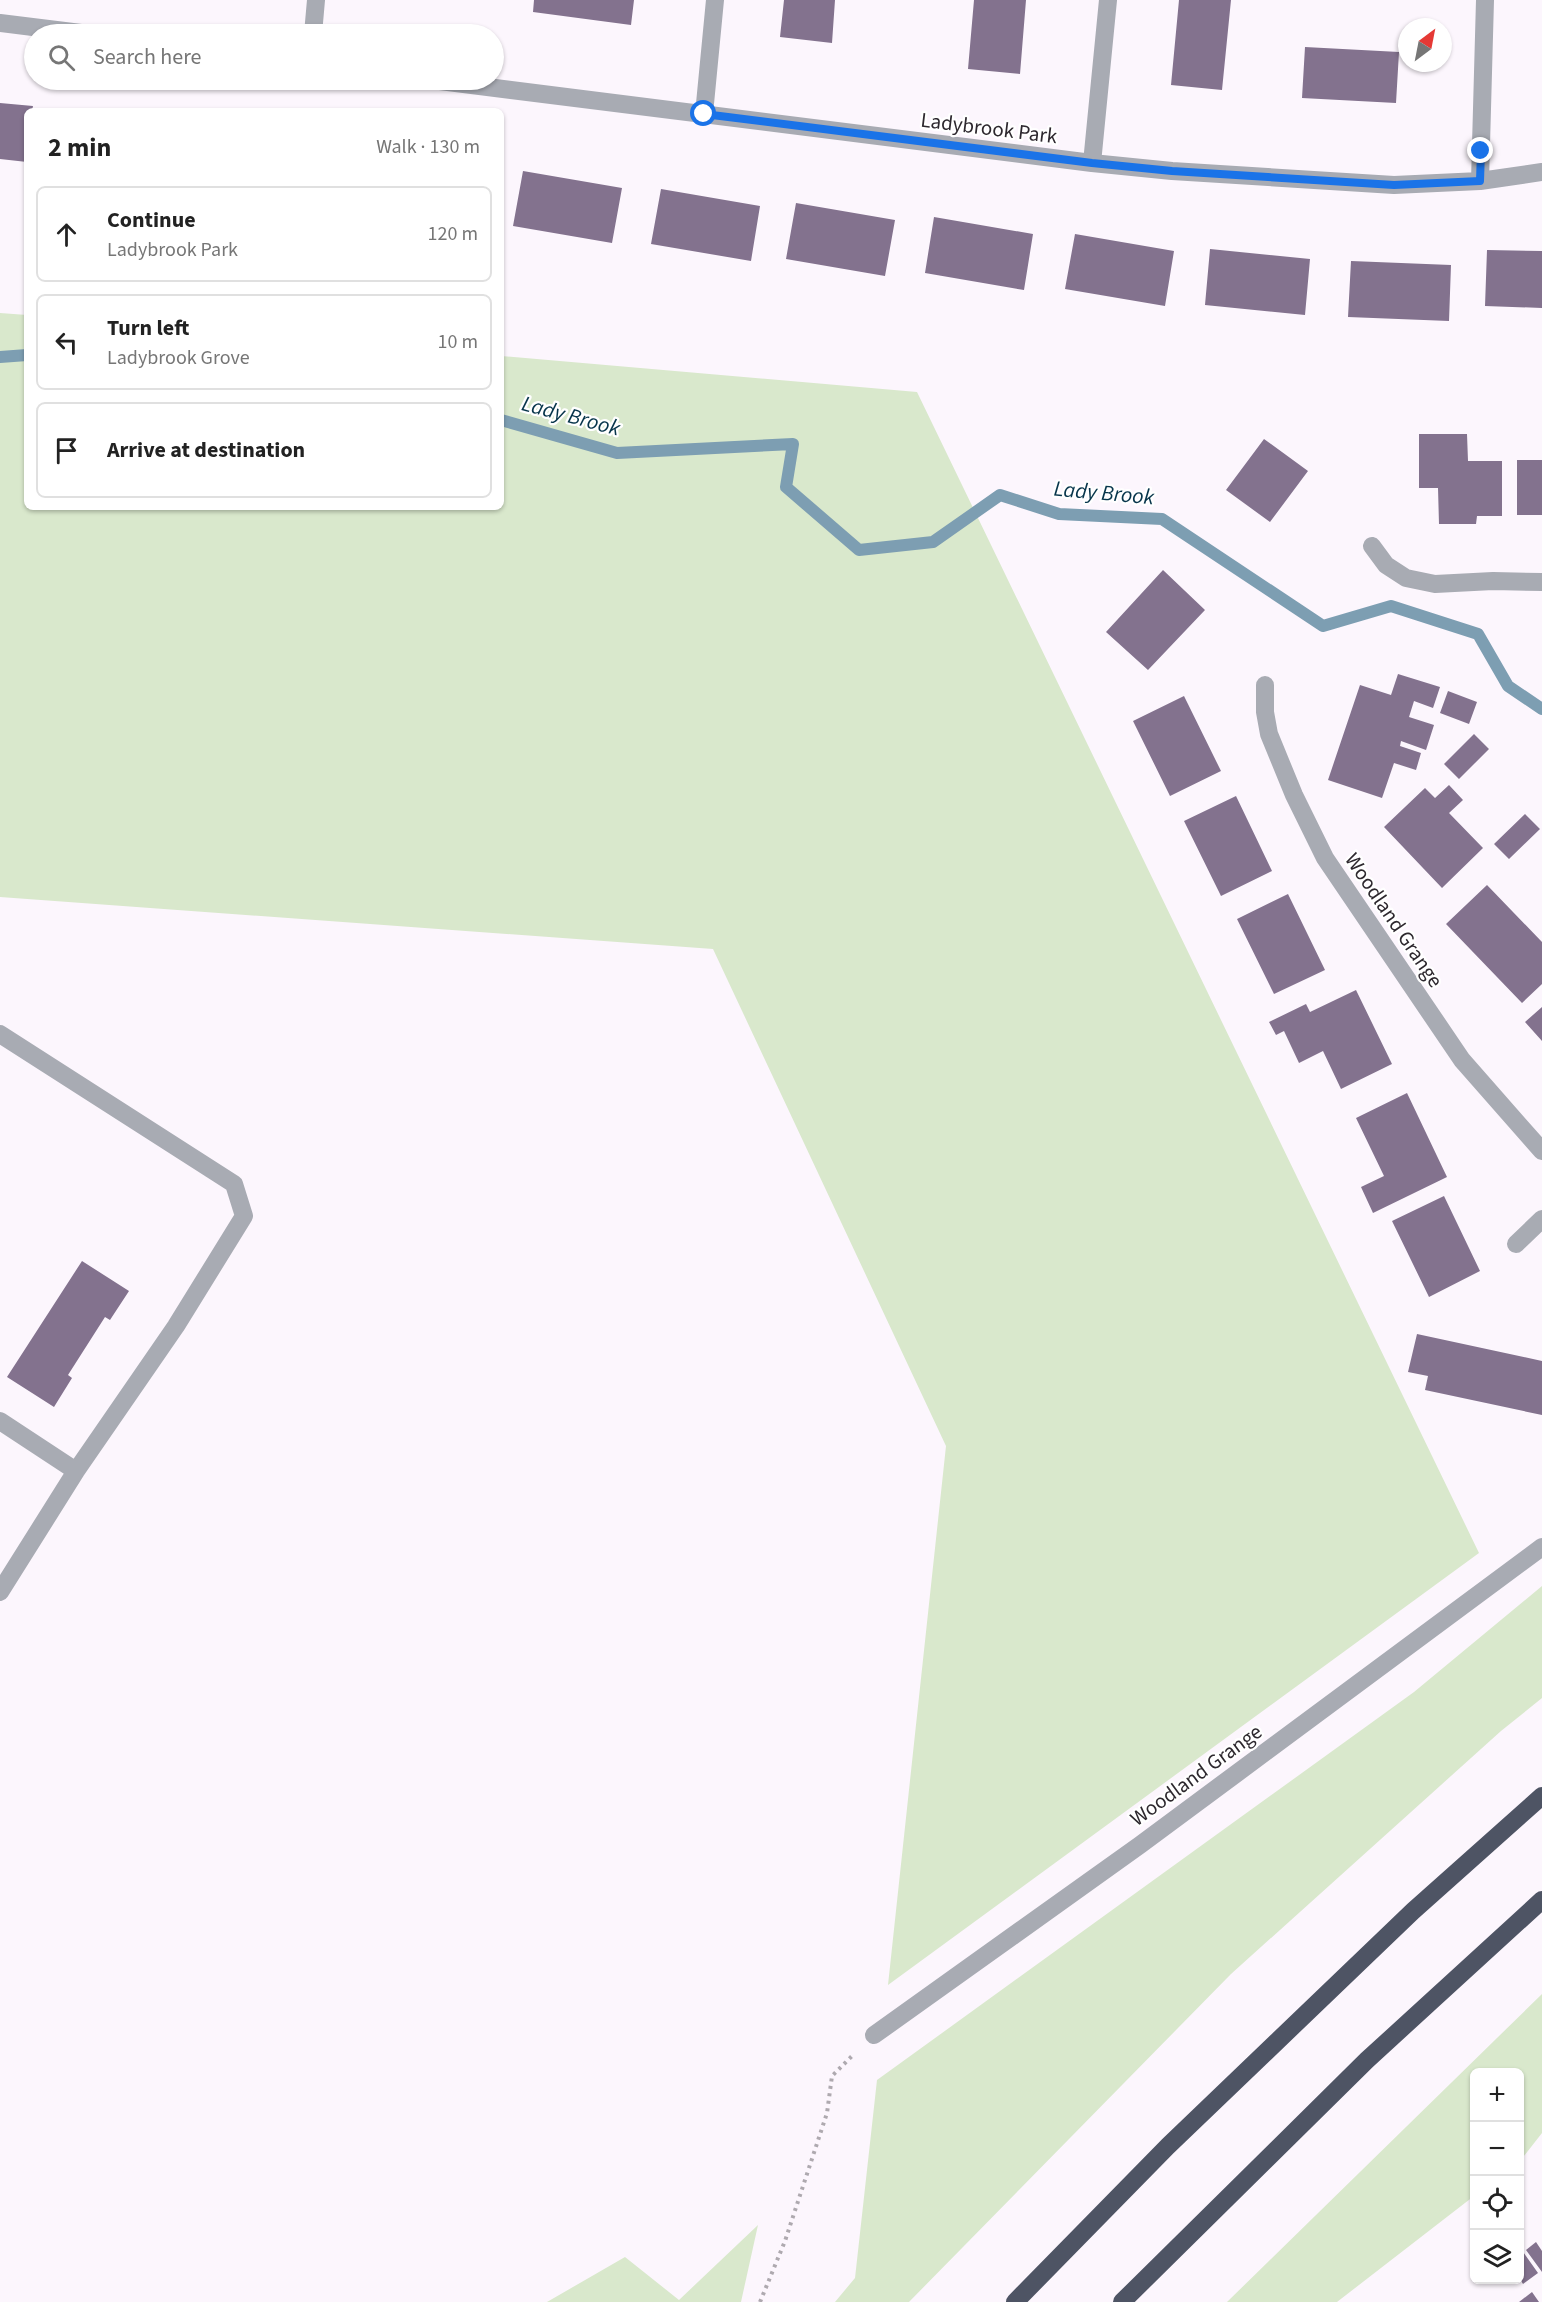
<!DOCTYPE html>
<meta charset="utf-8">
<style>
:root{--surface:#fff;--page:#f2f2f2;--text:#222;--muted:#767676;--line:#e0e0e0}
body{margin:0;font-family:"Source Sans 3",sans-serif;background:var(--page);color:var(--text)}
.controls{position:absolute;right:18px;bottom:18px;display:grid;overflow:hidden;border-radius:9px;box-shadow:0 2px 4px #0004}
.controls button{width:54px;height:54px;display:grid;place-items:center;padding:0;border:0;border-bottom:2px solid var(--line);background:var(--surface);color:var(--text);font:30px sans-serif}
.compass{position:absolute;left:1398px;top:18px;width:54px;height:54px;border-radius:50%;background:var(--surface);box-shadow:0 2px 4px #0004;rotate:32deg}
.stop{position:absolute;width:18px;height:18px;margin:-14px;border:4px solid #1a73e8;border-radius:50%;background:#fff}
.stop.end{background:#1a73e8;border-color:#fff;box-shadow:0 2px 6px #0008}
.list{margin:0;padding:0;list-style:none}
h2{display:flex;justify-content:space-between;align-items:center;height:78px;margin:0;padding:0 24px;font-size:26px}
h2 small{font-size:20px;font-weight:400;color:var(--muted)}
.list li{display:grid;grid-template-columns:39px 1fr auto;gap:18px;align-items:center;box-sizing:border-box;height:96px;margin:0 12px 12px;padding:0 12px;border:2px solid var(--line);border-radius:9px}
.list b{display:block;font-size:22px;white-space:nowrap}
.list p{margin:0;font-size:20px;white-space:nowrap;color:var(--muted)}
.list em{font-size:20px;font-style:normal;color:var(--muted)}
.icon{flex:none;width:33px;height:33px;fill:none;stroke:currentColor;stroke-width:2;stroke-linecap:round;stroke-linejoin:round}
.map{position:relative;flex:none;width:1542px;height:2302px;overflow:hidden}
.search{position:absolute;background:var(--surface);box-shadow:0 2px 4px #0004;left:24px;top:24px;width:480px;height:66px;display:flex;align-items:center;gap:15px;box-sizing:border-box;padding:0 21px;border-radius:33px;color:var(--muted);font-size:22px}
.panel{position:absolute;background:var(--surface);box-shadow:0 2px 4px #0004;left:24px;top:108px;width:480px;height:402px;border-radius:9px}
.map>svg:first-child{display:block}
.green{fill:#d9e8cc}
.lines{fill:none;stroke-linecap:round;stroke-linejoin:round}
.stream{stroke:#7d9eb2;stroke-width:12}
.building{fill:#83728e}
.path{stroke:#aea9af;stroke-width:4;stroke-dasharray:3 4.5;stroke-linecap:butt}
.minor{stroke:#a8abb3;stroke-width:18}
.highway{stroke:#4e5464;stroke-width:18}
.route{stroke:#1a73e8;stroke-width:8}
.labels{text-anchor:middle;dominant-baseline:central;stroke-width:4.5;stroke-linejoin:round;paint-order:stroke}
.street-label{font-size:21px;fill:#2d282e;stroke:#fff}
.water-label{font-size:22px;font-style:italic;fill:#07354b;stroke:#fff}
</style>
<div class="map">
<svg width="1542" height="2302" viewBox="0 0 1542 2302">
<rect width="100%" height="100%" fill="#fcf6fd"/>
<path class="green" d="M0 313 27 315V507H501V356L917 392 1479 1553 888 1985 946 1446 713 949 0 897Z
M1542 1586V1698L1501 1731 1231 1974 909 2302H835L855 2278 877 2080 1414 1692Z
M1542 1994V2133L1520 2161V2072H1474V2196L1337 2302H1227Z
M758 2225 741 2302H547L625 2257 679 2300Z"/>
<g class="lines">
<path class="stream" d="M0 357 27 355
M501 420 617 453 793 444 786 487 859 550 933 542 1000 495 1059 514 1162 519 1323 626 1391 606 1478 634 1508 686 1542 709"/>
</g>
<path class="building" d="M534 0H634L631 25 533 12Z
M784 0H835L832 43 780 37Z
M974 0H1026L1020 74 968 69Z
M1179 0H1231L1222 90 1171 85Z
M1305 47 1399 52 1396 103 1302 98Z
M0 103 33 106 32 111H27V162L0 159Z
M523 171 622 188 612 243 513 226Z
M661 189 760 206 751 261 651 244Z
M796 203 895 220 885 276 786 259Z
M934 217 1033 234 1024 290 925 273Z
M1075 234 1174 251 1165 306 1065 289Z
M1210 249 1310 259 1305 315 1205 305Z
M1487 250 1542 251V308L1485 306Z
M1351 261 1451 265 1449 321 1348 317Z
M1419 434H1467L1468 461H1502V516H1477L1476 524H1439L1438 488H1419Z
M1264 439 1308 471 1270 522 1226 490Z
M1517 460H1542V515H1517Z
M1163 570 1205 610 1148 670 1106 632Z
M1398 674 1440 687 1433 708 1414 701 1409 717 1434 725 1426 750 1401 741 1400 746 1421 753 1416 770 1394 763 1382 798 1328 780 1360 685 1391 695Z
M1448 691 1477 702 1469 724 1440 713Z
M1184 696 1221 771 1170 796 1133 721Z
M1474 734 1489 749 1459 779 1444 764Z
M1449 785 1463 800 1449 813 1483 848 1442 888 1384 827 1425 788 1435 798Z
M1236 796 1272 871 1221 896 1184 821Z
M1525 814 1540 829 1509 859 1494 844Z
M1487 885 1542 942V984L1522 1003 1446 924Z
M1288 894 1325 970 1274 994 1237 919Z
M1356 990 1392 1064 1341 1089 1323 1051 1299 1063 1284 1031 1276 1035 1269 1022 1306 1004 1310 1012Z
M1542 1007V1041L1525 1022Z
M1407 1093 1447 1177 1373 1213 1361 1187 1384 1176 1356 1118Z
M1444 1196 1480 1271 1429 1297 1392 1221Z
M82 1261 129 1291 110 1320 105 1317 68 1375 72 1378 54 1407 7 1377Z
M1417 1334 1542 1361V1415L1425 1390 1428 1376 1408 1372Z
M1536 2242 1542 2251V2272L1526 2250Z
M1521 2249 1538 2273 1523 2284 1520 2279Z
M1532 2292 1539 2302H1519Z"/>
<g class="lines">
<path class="path" d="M760 2302 785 2241 827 2113 832 2076 852 2056"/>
<path class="minor" d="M0 23 89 34
M313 34 316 0
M432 80 1092 163 1172 171 1394 185 1480 181 1542 172
M704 114 715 0
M1092 163 1108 0
M1480 181 1485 0
M1372 546 1386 565 1406 578 1435 584 1493 581 1542 582
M1265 685V712L1269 734 1294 795 1325 858 1462 1060 1542 1151
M0 1034 234 1184 244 1216 176 1326 76 1471 0 1592
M1516 1244 1542 1219
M0 1421 76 1471
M874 2035 1140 1845 1542 1547"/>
<path class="highway" d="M1015 2302 1168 2146 1413 1911 1542 1796
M1122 2302 1367 2060 1542 1900"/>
</g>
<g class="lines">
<path class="route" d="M704 114 1092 163 1172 171 1394 185 1480 181 1481 151"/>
</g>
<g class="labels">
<g class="street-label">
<text transform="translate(989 128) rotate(7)">Ladybrook Park</text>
<text transform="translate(1394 920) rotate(56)">Woodland Grange</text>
<text transform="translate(1196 1775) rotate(-36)">Woodland Grange</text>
</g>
<g class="water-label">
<text transform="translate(571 416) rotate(15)">Lady Brook</text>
<text transform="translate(1104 493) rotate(5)">Lady Brook</text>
</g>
</g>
</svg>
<div class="controls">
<button>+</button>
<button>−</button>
<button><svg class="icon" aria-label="locate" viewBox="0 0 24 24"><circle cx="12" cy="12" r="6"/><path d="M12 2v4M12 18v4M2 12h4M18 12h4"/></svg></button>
<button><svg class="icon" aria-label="layers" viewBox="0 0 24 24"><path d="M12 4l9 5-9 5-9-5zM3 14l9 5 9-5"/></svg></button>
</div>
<svg class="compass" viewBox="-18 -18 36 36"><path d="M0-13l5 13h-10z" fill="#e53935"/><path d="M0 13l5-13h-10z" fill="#767676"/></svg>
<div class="stop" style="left:704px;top:114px"></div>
<div class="stop end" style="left:1481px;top:151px"></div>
<div class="search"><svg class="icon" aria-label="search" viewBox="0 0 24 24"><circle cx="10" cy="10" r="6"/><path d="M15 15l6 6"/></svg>Search here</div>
<section class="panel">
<h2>2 min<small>Walk · 130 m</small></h2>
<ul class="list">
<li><svg class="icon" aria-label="ahead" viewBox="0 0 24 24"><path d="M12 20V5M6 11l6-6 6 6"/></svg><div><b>Continue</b><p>Ladybrook Park</p></div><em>120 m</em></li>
<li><svg class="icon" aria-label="left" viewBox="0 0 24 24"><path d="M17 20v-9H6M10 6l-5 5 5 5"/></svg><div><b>Turn left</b><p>Ladybrook Grove</p></div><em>10 m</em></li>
<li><svg class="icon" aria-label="arrive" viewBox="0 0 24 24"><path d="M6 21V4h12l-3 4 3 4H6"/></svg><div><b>Arrive at destination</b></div></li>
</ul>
</section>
</div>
